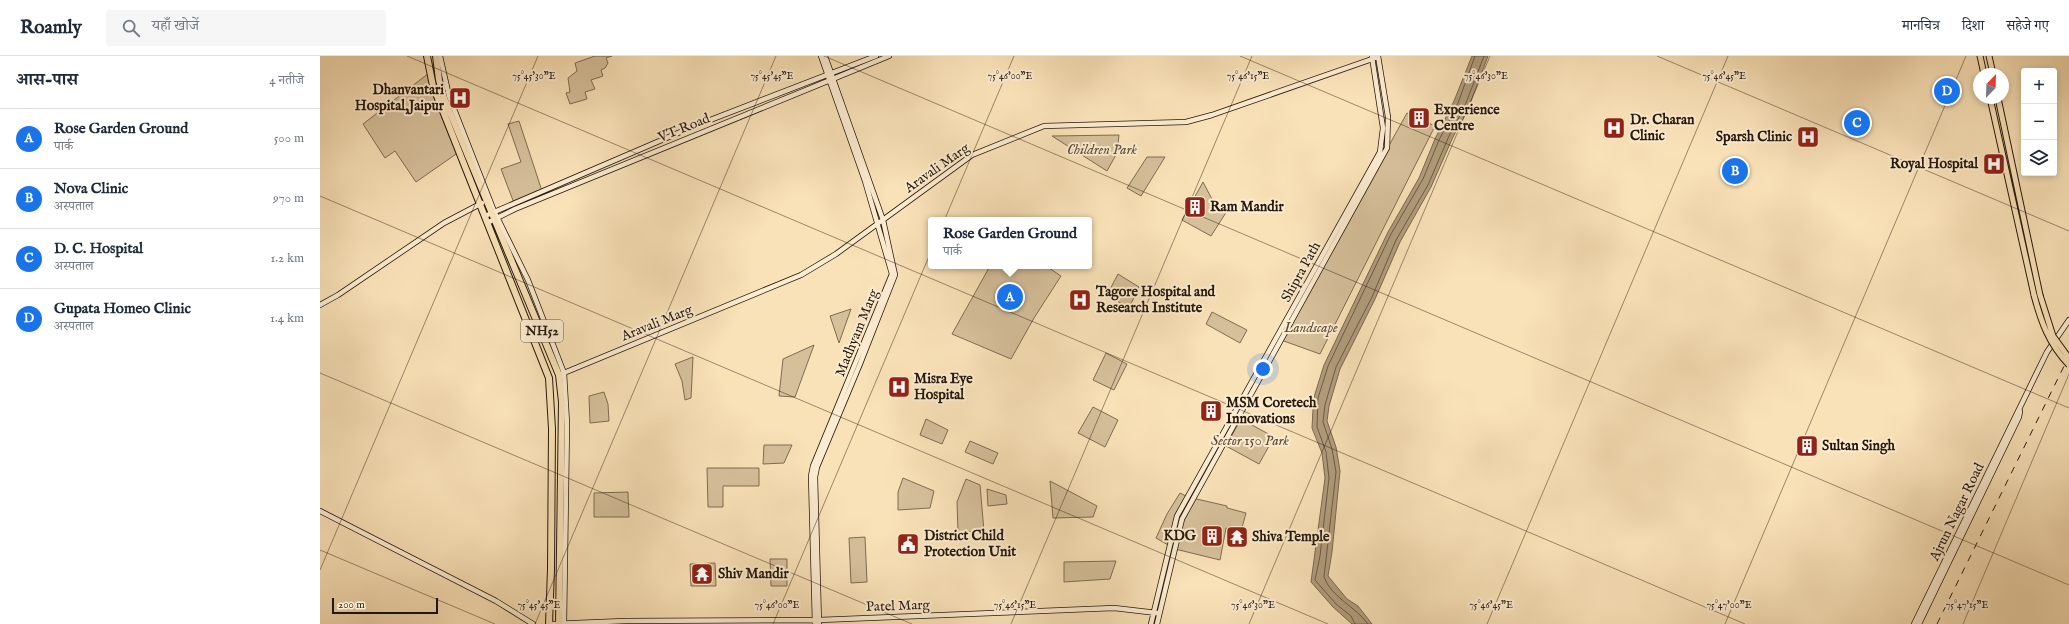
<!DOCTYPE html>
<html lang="hi">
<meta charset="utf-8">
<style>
:root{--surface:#fff;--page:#f6f6f7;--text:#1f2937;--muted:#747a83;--line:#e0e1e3;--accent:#1a73e8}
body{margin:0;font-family:"IM FELL English","Noto Serif Devanagari",serif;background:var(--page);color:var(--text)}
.controls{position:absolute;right:12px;top:12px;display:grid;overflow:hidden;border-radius:4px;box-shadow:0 2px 6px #0003}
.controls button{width:36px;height:36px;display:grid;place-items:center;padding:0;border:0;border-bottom:1px solid var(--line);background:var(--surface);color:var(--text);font:20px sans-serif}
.compass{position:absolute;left:1653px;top:12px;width:36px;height:36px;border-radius:50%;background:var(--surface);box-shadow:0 2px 6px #0003;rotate:23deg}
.scale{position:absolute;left:12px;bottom:10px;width:106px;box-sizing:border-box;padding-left:4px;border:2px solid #25180b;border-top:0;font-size:11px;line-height:14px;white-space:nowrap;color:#25180b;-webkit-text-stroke:3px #fcecd1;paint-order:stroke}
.you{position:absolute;left:943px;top:313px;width:14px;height:14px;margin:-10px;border:3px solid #fff;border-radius:50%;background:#1a73e8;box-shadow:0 0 0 6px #1a73e833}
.badge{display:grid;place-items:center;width:26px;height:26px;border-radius:50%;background:var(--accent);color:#fff;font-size:13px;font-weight:700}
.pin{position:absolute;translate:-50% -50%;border:2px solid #fff;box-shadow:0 1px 4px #0006}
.popup{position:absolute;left:608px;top:161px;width:164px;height:52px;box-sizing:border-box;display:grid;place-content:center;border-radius:4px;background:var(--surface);filter:drop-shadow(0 1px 3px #0005);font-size:13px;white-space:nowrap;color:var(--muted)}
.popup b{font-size:15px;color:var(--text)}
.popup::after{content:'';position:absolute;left:50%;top:100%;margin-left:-8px;border:8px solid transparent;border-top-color:var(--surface)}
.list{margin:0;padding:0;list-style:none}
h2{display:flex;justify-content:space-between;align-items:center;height:52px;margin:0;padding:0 16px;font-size:17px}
h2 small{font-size:13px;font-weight:400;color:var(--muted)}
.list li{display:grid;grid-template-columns:26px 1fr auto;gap:12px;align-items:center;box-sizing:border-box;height:60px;padding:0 16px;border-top:1px solid var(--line)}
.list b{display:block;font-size:15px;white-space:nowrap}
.list p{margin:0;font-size:13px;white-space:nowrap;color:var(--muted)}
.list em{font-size:13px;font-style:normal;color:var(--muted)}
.icon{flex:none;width:22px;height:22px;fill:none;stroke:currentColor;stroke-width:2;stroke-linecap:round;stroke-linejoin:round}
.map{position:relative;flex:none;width:1749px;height:568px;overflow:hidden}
header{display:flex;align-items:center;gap:24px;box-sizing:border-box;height:56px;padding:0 20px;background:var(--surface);border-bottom:1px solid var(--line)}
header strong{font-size:19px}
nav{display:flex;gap:22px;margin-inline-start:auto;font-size:14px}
.search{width:280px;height:36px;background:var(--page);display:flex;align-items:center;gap:10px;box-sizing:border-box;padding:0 14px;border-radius:4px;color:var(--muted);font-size:15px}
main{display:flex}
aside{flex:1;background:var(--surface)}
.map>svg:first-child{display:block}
.green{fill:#d6c09b;stroke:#7e6c53}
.water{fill:#b29d7d;stroke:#7a684f}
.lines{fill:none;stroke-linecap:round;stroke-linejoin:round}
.shore{stroke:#6c5a44;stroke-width:1}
.secondary-casing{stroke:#25180b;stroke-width:6}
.primary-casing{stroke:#25180b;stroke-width:7}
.highway-casing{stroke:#25180b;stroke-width:8}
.secondary{stroke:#fcecd1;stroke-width:4.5}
.primary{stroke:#fae2b8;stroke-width:5}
.highway{stroke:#fae2b8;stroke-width:6}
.rail{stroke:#25180b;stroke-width:1;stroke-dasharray:7 7;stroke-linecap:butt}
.primary-bridge-casing{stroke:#25180b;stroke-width:7;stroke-linecap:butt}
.primary-bridge{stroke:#fae2b8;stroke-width:5}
.ticks{fill:none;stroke:#25180b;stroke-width:1;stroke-opacity:0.45}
.labels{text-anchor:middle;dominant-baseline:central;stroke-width:4;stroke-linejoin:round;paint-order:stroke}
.shield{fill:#fcecd1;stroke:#665846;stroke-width:1}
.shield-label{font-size:13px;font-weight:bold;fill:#25180b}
.poi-label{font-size:14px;font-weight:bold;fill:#25180b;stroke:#fcecd1;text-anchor:start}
.street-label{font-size:14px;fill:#25180b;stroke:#fcecd1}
.park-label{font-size:14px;font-style:italic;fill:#5a4a36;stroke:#fcecd1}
.ticks-label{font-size:10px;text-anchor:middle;fill:#25180b;stroke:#fcecd1;stroke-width:4;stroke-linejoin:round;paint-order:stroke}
</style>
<header>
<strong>Roamly</strong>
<div class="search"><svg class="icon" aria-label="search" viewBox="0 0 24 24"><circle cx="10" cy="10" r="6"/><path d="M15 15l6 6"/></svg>यहाँ खोजें</div>
<nav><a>मानचित्र</a><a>दिशा</a><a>सहेजे गए</a></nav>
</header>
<main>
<aside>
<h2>आस-पास<small>4 नतीजे</small></h2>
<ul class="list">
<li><span class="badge">A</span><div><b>Rose Garden Ground</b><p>पार्क</p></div><em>500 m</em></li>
<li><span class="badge">B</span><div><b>Nova Clinic</b><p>अस्पताल</p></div><em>970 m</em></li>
<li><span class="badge">C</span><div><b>D. C. Hospital</b><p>अस्पताल</p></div><em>1.2 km</em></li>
<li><span class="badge">D</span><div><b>Gupata Homeo Clinic</b><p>अस्पताल</p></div><em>1.4 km</em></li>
</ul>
</aside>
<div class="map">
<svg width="1749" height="568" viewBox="0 0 1749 568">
<rect width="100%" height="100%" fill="#fae2b8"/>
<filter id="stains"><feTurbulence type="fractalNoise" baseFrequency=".005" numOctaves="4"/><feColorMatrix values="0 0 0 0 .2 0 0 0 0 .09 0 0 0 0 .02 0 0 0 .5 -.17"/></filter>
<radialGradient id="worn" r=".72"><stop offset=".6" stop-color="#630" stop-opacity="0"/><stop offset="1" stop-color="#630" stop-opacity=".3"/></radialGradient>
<path class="green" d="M275 0H292L286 2 288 7 285 12 281 14 283 20 271 24 275 33 265 36 267 43 250 48 246 37 250 36 248 22 257 15 255 7Z
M109 17 139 96 96 126 75 95 65 102 43 68Z
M1087 57 1115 70 1000 298 961 284Z
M199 65 222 135 194 147 181 113 201 106 188 68Z
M799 79 797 97 787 115 732 80Z
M827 101H845L821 140 807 132Z
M883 126 893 145 907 155 891 180 862 164Z
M670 210H726L741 220 714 262 691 303 632 278Z
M798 218 819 231 809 252 787 239Z
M531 253 519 287 510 260Z
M892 256 927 274 920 287 886 268Z
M494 289 475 341 459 340 463 303Z
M786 297 807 308 794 334 773 324Z
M373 301 371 342 365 344 362 325 355 308Z
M284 336 288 348 289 365 270 367 269 340Z
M773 351 798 364 785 391 758 377Z
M606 363 628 374 622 388 600 379Z
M921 363 954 381 939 408 906 390Z
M650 385 678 397 673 408 645 396Z
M444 389H472L464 407 443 408Z
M387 412H439V430H403V451H388Z
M583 422 614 435 610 452 578 454V436Z
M646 423 660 429 664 475 638 476 637 446Z
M730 425 777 450 773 461 733 462Z
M667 433 686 439 687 448 668 450Z
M308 436 309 461H274V437Z
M860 437 868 441 907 450V452L926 457 921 475 906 472 900 504 855 493 836 482 847 458Z
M545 481 547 526 531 527 529 482Z
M450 503H467V530H451Z
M796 505 790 523 744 526V506Z
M395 507 396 530H371L370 508Z"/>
<path class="water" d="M1152 0H1168L1148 53 1133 81 1111 131 1080 186 1055 243 1020 313 1009 350 1007 365 1016 391 1020 415 1012 496 1008 520 1027 543 1038 550 1052 568H1032L1013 551 991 526 1005 422 1002 397 992 372 993 353 994 341 1004 309 1068 176 1099 122 1115 83 1134 45Z"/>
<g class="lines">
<path class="shore" d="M1035 568 1031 560 1016 548 995 524 1000 500 1009 422 1006 396 997 371 998 342 1008 310 1071 178 1103 123 1119 84 1138 47 1155 0
M1048 568C1036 551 1011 541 1004 521L1016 416 1012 393 1003 366 1005 349 1016 311 1052 241 1076 184 1108 129 1129 80 1144 52 1164 0"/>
<g class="secondary-casing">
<path id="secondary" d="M120 0 129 40 174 155 208 224 244 317 247 368 244 568
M165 160 372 71 556 0
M167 167 195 153 569 0
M0 249 18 239 124 167 162 147
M239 319 481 219 516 198 652 99 724 70 866 66 892 59 1058 1
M0 455 176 545 213 568
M232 568 305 565 499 564 794 552 837 557
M495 568 491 420 493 410 572 218 545 125 501 0
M499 568 495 421 497 411 540 308 575 219 563 164 505 0
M831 568 857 460 1060 96 1063 72 1052 1
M837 568 862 463 1067 92 1068 61 1058 0
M1594 568 1727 296 1749 264
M1599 568 1699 361 1700 355"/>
</g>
<g class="primary-casing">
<path id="primary" d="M1660 0 1664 18
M1669 0 1673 18
M1670 42 1714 239
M1678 42 1720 239"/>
</g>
<g class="highway-casing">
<path id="highway" d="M107 0 113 30 229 322 232 373 231 513 229 568
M116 0 119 24 124 42 239 319 242 346 239 568"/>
</g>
<use href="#secondary" class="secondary"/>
<use href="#primary" class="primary"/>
<use href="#highway" class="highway"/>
<path class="rail" d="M1617 568 1749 300"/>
<g class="primary-bridge-casing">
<path id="primary-bridge" d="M1714 239C1721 266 1729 288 1749 309
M1720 239 1733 280 1749 302"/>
</g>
<use href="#primary-bridge" class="primary-bridge"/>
</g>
<path class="ticks" d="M87 0 1425 568M504 0 1749 529M920 0 1749 352M1337 0 1749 175M0 140 1008 568M0 317 592 568M0 494 175 568M0 514 218 0M215 568 456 0M453 568 694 0M691 568 932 0M929 568 1170 0M1167 568 1408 0M1405 568 1646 0M1643 568 1749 318"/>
<defs>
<g id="hospital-square" transform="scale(1.15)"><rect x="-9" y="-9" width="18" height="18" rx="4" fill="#8f2418" stroke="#fcecd1"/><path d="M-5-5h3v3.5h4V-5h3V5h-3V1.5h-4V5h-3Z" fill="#fff"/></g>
<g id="building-square" transform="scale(1.15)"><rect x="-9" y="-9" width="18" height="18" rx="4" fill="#8f2418" stroke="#fcecd1"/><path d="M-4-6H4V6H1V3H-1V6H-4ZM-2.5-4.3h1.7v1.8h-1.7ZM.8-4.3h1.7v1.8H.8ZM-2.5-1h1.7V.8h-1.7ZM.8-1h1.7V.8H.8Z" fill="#fff"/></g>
<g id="temple-square" transform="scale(1.15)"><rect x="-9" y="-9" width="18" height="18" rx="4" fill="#8f2418" stroke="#fcecd1"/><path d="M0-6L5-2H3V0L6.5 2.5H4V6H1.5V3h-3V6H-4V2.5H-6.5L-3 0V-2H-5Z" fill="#fff"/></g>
<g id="civic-square" transform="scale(1.15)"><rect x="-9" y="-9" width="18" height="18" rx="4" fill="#8f2418" stroke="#fcecd1"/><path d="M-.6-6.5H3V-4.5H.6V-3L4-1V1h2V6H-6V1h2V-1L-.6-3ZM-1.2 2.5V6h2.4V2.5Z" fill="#fff"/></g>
</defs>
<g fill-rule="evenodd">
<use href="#hospital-square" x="140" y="42"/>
<use href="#building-square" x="1099" y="62"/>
<use href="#hospital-square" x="1294" y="72"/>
<use href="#hospital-square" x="1488" y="81"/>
<use href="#hospital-square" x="1674" y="108"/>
<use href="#building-square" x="875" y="151"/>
<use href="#hospital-square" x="760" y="244"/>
<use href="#hospital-square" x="579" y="331"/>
<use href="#building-square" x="891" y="355"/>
<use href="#building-square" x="1487" y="390"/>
<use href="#building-square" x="892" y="480"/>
<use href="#temple-square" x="917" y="481"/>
<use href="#civic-square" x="588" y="488"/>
<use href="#temple-square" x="382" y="518"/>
</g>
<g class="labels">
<rect class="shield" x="201" y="264" width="42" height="22" rx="3"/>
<g class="shield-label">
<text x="222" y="275">NH52</text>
</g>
<g class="poi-label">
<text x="124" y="34" text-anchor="end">Dhanvantari<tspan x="124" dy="16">Hospital,Jaipur</tspan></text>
<text x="1114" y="54">Experience<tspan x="1114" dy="16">Centre</tspan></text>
<text x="1310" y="64">Dr. Charan<tspan x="1310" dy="16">Clinic</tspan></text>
<text x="1472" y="81" text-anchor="end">Sparsh Clinic</text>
<text x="1658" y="108" text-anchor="end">Royal Hospital</text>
<text x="890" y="151">Ram Mandir</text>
<text x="776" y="236">Tagore Hospital and<tspan x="776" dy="16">Research Institute</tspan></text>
<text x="594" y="323">Misra Eye<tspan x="594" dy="16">Hospital</tspan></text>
<text x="906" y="347">MSM Coretech<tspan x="906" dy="16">Innovations</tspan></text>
<text x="1502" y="390">Sultan Singh</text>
<text x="604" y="480">District Child<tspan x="604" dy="16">Protection Unit</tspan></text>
<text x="876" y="480" text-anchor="end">KDG</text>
<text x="932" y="481">Shiva Temple</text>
<text x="398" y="518">Shiv Mandir</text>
</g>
<g class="street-label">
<text transform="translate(364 72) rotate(-22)">VT Road</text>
<text transform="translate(617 112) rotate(-35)">Aravali Marg</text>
<text transform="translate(981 216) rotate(-61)">Shipra Path</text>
<text transform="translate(337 267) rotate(-22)">Aravali Marg</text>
<text transform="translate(537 277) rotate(-68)">Madhyam Marg</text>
<text transform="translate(1637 456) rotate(-64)">Ajrun Nagar Road</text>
<text transform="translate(578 550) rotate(-2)">Patel Marg</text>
</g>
<g class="park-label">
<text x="782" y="94">Children Park</text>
<text x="991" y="272">Landscape</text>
<text x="930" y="385">Sector 150 Park</text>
</g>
</g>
<g class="ticks-label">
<text x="214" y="23">75°45'30"E</text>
<text x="452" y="23">75°45'45"E</text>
<text x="690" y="23">75°46'00"E</text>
<text x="928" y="23">75°46'15"E</text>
<text x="1166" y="23">75°46'30"E</text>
<text x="1404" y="23">75°46'45"E</text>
<text x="219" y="552">75°45'45"E</text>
<text x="457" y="552">75°46'00"E</text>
<text x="695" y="552">75°46'15"E</text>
<text x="933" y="552">75°46'30"E</text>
<text x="1171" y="552">75°46'45"E</text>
<text x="1409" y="552">75°47'00"E</text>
<text x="1647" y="552">75°47'15"E</text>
</g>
<rect width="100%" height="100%" filter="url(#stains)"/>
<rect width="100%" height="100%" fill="url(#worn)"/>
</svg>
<div class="controls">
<button>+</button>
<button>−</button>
<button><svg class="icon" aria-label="layers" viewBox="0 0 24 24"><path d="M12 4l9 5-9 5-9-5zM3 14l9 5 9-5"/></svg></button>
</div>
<svg class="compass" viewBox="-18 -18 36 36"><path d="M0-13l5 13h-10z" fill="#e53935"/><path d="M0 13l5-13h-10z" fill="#747a83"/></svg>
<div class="scale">200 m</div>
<div class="you"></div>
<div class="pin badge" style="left:690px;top:241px">A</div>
<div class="popup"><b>Rose Garden Ground</b>पार्क</div>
<div class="pin badge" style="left:1415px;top:115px">B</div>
<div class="pin badge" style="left:1537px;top:67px">C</div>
<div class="pin badge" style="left:1627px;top:35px">D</div>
</div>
</main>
